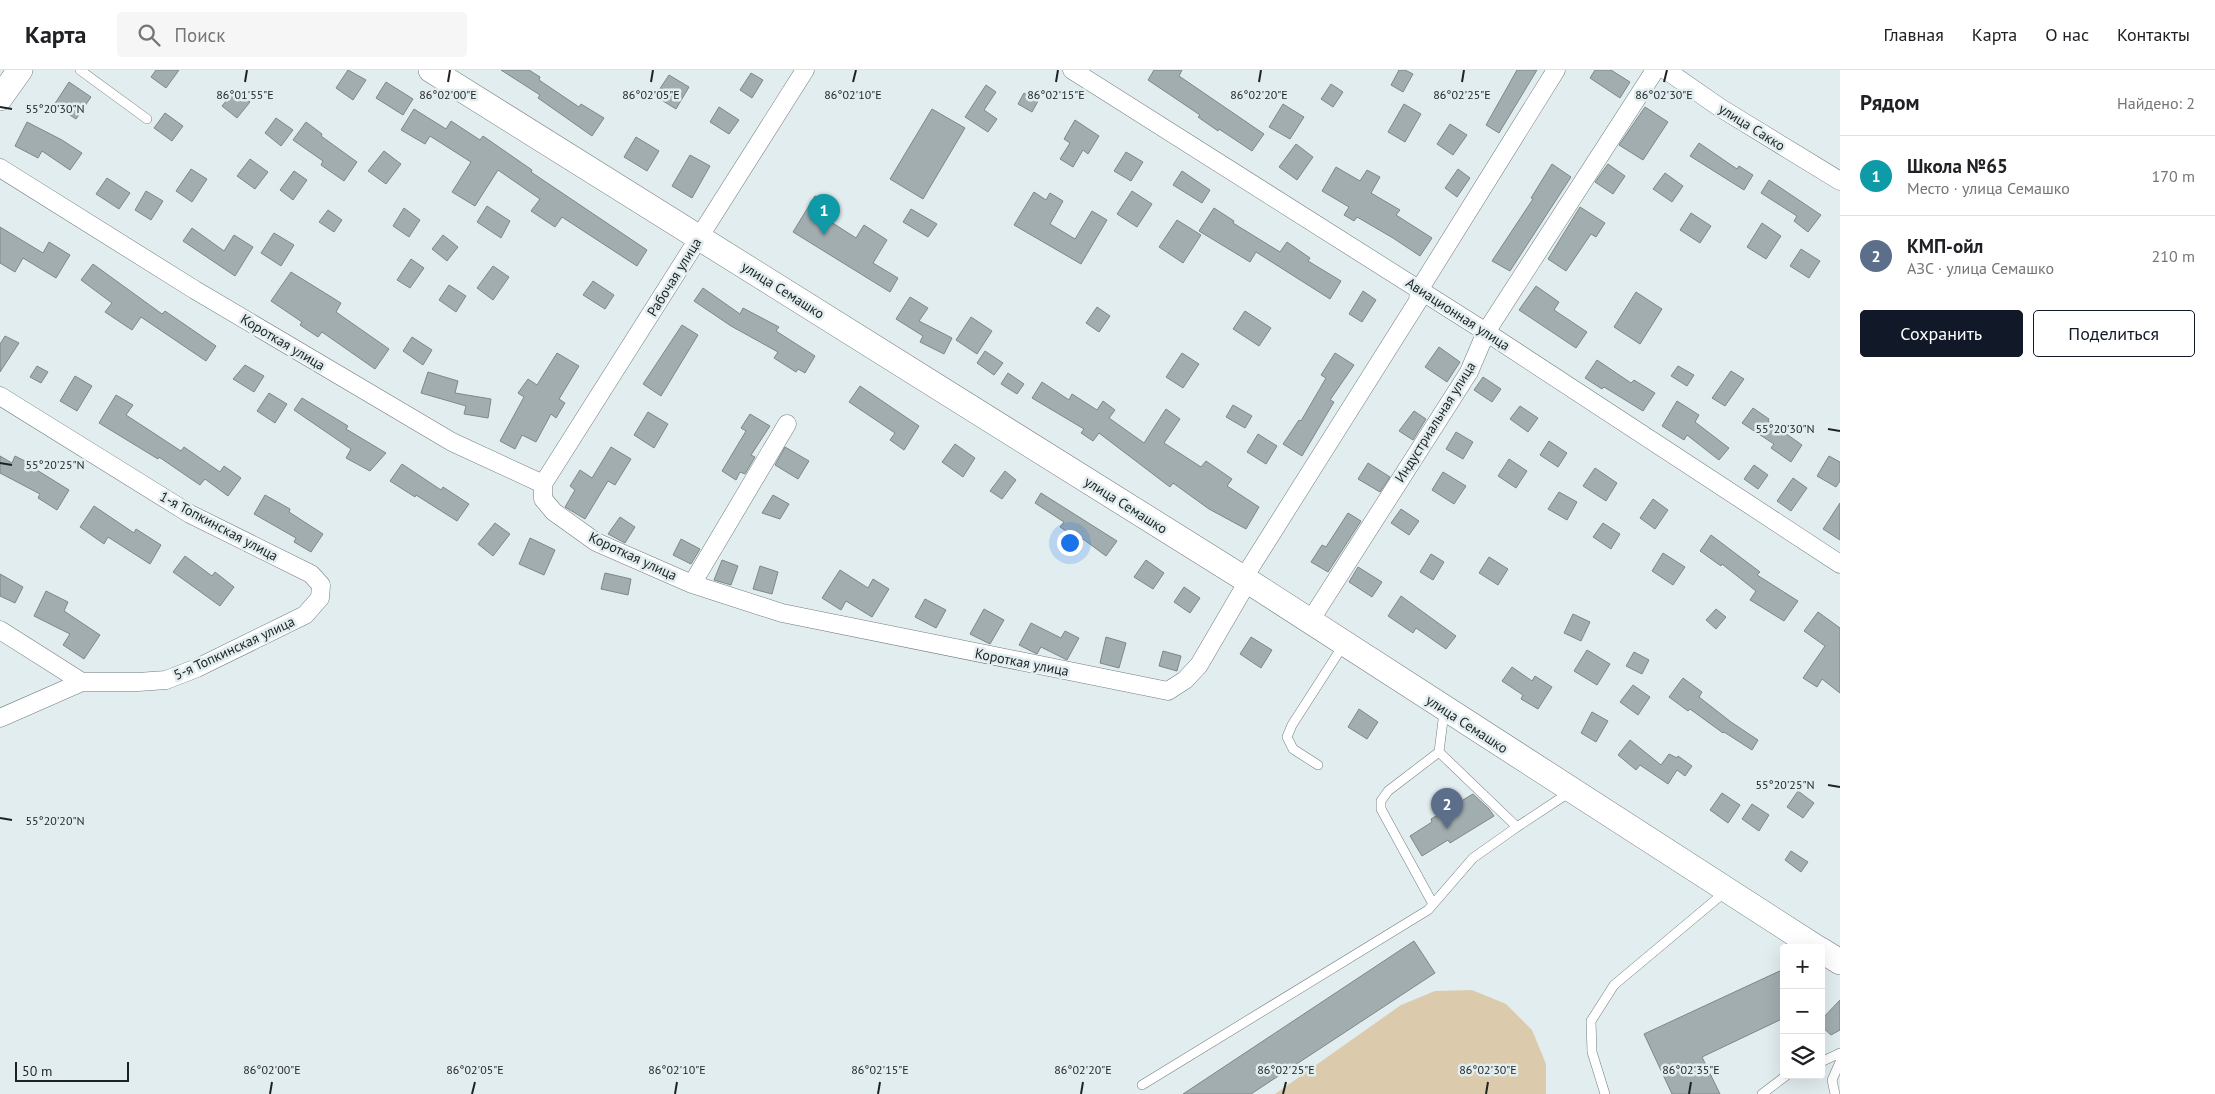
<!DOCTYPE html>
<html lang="ru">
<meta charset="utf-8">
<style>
:root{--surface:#fff;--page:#f6f6f6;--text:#202124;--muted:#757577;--line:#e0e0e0;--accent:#111827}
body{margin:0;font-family:"PT Sans",sans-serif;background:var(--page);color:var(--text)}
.controls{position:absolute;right:15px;bottom:15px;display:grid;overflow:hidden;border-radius:5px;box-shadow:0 5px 20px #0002}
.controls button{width:45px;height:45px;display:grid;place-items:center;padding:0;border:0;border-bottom:1px solid var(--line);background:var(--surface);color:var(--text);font:25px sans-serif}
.scale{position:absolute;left:15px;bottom:12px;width:114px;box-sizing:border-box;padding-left:5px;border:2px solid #1e2223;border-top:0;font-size:14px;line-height:18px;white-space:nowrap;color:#1e2223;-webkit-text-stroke:4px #e2edf0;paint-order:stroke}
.you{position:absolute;left:1069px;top:472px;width:18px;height:18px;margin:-12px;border:4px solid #fff;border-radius:50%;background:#1a73e8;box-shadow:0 0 0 8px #1a73e833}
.badge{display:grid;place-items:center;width:32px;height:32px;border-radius:50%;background:var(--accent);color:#fff;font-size:16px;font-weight:700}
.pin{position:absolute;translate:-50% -41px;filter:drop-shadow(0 1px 2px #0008)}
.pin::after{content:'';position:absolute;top:26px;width:18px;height:15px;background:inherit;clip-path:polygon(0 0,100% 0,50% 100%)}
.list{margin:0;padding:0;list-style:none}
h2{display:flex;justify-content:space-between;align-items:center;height:65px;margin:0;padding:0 20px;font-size:21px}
h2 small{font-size:16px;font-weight:400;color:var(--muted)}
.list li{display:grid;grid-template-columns:32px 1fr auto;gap:15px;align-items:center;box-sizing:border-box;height:80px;padding:0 20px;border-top:1px solid var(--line)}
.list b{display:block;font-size:19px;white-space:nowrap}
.list p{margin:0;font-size:16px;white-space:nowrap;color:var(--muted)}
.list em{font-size:16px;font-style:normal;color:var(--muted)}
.actions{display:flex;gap:10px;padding:15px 20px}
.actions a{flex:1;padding:11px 0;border:1px solid var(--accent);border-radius:5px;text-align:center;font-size:18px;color:var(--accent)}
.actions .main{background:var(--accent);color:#fff}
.icon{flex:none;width:28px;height:28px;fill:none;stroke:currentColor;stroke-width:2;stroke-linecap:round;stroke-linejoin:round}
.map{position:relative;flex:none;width:1840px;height:1024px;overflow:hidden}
header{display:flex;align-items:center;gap:30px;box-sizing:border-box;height:70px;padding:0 25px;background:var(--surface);border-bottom:1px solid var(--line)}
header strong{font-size:24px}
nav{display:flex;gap:28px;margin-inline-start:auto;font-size:18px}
.search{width:350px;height:45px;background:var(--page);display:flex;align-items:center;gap:12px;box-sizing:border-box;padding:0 18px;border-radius:5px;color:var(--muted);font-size:19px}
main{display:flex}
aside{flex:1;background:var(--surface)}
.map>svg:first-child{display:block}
.green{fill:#dbcbac}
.building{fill:#a2adb0;stroke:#7e888a}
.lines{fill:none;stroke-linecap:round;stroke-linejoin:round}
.lane-casing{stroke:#727c7f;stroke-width:10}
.street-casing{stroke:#727c7f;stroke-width:19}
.secondary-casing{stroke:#727c7f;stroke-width:26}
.lane{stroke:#fff;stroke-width:9}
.street{stroke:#fff;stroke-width:18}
.secondary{stroke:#fff;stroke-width:25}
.ticks{fill:none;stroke:#1e2223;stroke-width:2}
.labels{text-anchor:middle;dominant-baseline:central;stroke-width:5;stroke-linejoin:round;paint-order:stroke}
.street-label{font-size:14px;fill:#1e2223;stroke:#e2edf0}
.ticks-label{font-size:12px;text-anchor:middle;fill:#1e2223;stroke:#e2edf0;stroke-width:5;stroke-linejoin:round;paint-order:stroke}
</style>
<header>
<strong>Карта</strong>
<div class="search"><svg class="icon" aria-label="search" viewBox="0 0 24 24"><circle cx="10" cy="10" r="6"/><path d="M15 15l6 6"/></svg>Поиск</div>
<nav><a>Главная</a><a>Карта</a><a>О нас</a><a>Контакты</a></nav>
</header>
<main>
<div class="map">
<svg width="1840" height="1024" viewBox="0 0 1840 1024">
<rect width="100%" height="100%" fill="#e2edf0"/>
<path class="green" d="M1472 920 1506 934 1532 960 1546 994V1024H1275L1401 935 1435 921Z"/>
<path class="building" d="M156 0H179L166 18 151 7Z
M348 0 366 10 353 30 336 18Z
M501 0H529L540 7 539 10 579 37 581 34 604 48 592 66 538 28 540 25Z
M1154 0H1182L1179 6 1264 64 1252 81 1219 59 1218 61 1198 47 1200 45 1148 10Z
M1399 0H1405L1413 4 1403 22 1391 15Z
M1517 0H1537L1499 63 1486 55Z
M1595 0H1611L1630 12 1620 28 1590 8Z
M751 3 763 10 752 28 740 20Z
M669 5 689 17 676 39 655 26Z
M69 12 91 27 76 49 54 35Z
M386 12 413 29 403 45 376 28Z
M1331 14 1343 22 1333 37 1321 29Z
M986 15 996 22 984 40 997 49 988 62 965 47Z
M235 20 250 32 237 48 222 36Z
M1024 23 1038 31 1032 42 1018 34Z
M1283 34 1304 47 1290 69 1269 57Z
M1404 34 1421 44 1405 72 1388 62Z
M719 37 739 50 729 64 710 52Z
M1645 37 1668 52 1643 90 1619 75Z
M414 39 446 59 451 51 480 70 483 66 532 100 531 102 647 180 637 196 562 147 555 157 531 141 540 129 498 100 475 136 452 122 471 92 430 66 425 74 401 60Z
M932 39 965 58 923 129 890 109Z
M165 43 183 56 172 71 154 58Z
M276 48 293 60 281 76 265 63Z
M1075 50 1099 66 1088 84 1083 80 1073 97 1060 89 1070 73 1064 69Z
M27 52 62 70 82 83 70 100 42 81 38 88 15 76Z
M306 52 322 64 321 66 357 92 344 111 321 95 323 91 293 70Z
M1450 54 1467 65 1453 85 1437 74Z
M636 67 659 81 647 101 624 87Z
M1699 73 1737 99 1739 96 1753 105 1744 120 1690 86Z
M1296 74 1313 87 1297 110 1279 97Z
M384 81 401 94 386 114 368 101Z
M1126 82 1143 92 1131 111 1114 101Z
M690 85 710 96 692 128 672 116Z
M250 89 268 102 255 119 237 106Z
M1552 94 1571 107 1510 201 1492 191 1533 129 1531 128Z
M1608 94 1625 106 1613 124 1595 112Z
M1336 97 1360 111 1367 100 1380 107 1371 123 1400 140 1396 145 1432 168 1420 186 1393 168 1357 147 1354 151 1344 145 1349 137 1322 121Z
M191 99 207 109 192 132 176 121Z
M1458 99 1470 108 1457 127 1445 118Z
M294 101 307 110 293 130 280 120Z
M1182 101 1210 120 1202 133 1173 115Z
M1665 103 1683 116 1672 132 1653 119Z
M107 108 130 123 119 139 96 124Z
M1769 110 1821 145 1808 162 1794 151 1797 146 1761 123Z
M146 121 163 131 151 150 135 140Z
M1132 121 1152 134 1137 157 1117 144Z
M1034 122 1046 130 1050 123 1063 131 1050 154 1075 169 1092 141 1107 150 1081 194 1014 155Z
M815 126 835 138 828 150 856 168 864 155 887 170 873 193 898 208 890 222 793 162Z
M487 136 510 151 501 168 477 152Z
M1580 137 1605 153 1596 167 1591 164 1566 201 1548 189Z
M404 138 420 150 409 167 393 156Z
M1214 138 1234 151 1233 153 1280 182 1287 172 1310 188 1308 191 1341 211 1330 229 1256 182 1250 192 1199 161Z
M911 139 937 154 928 167 903 152Z
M328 140 342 150 334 162 319 152Z
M1691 143 1711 156 1700 173 1680 160Z
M1177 150 1201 165 1183 193 1159 177Z
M1762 153 1781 166 1766 189 1747 177Z
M0 157 43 183 49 172 70 185 56 208 23 188 15 202 0 193Z
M192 158 224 181 234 165 253 177 235 206 183 171Z
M274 163 294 175 281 196 261 183Z
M443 165 458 177 447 191 432 179Z
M1801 179 1820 191 1809 208 1790 196Z
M411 189 424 198 410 218 397 210Z
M93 194 162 244 165 241 216 276 206 291 141 247 132 260 105 242 112 233 81 210Z
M493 196 509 207 493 230 477 218Z
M291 202 341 233 336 242 389 279 375 299 322 262 318 267 300 255 302 252 271 231Z
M593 211 614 225 605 239 583 225Z
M449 215 466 226 456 242 439 230Z
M1536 216 1559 232 1554 240 1587 262 1576 278 1519 240Z
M703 218 740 244 743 238 779 257 776 261 815 286 805 303 798 299 796 302 774 288 778 282 731 256 694 231Z
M1363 221 1376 230 1362 252 1349 244Z
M1636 222 1662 239 1640 274 1614 257Z
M910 227 928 238 919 251 952 268 944 284 920 272 923 266 896 249Z
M1097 237 1110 246 1099 262 1086 253Z
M1245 241 1271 258 1259 276 1233 259Z
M971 247 992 261 977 284 956 270Z
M682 255 698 265 661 326 643 314Z
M5 266 19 273 0 302V274Z
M412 267 432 280 423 295 403 281Z
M1439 277 1460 292 1447 312 1425 297Z
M985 281 1003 293 994 305 977 293Z
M557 283 579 296 559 329 565 333 556 348 551 344 536 372 522 365 515 379 500 371 524 327 518 323 528 309 537 315Z
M1182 283 1199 294 1183 318 1166 307Z
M1335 283 1354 295 1330 330 1334 332 1302 386 1283 374 1299 350 1301 351 1326 308 1321 305Z
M1597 290 1631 313 1634 310 1655 323 1643 341 1604 317 1602 319 1585 308Z
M245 295 264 306 254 322 233 309Z
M37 296 48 302 41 313 30 307Z
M1678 296 1694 305 1687 316 1671 306Z
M1731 301 1744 309 1725 336 1712 328Z
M428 302 458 311 455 323 491 329 488 348 464 344 466 336 421 323Z
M1008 303 1024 314 1017 324 1001 314Z
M75 306 92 316 77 341 60 331Z
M1483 307 1501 319 1492 332 1474 320Z
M1042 312 1069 330 1072 324 1097 340 1103 331 1115 340 1109 348 1144 373 1166 339 1180 349 1164 373 1201 397 1206 391 1232 409 1227 416 1259 437 1246 459 1209 439 1173 413 1170 417 1099 363 1093 371 1081 363 1084 359 1032 328Z
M860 316 919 356 904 380 890 370 895 363 849 332Z
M269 323 287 334 275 353 257 341Z
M116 325 133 335 126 345 181 381 184 377 220 402 224 396 241 408 228 426 205 409 200 415 159 387 158 389 99 353Z
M302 328 348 356 346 359 386 383 370 401 346 388 351 379 294 340Z
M1677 331 1699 345 1695 352 1729 378 1719 390 1687 365 1684 370 1662 356Z
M1233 335 1252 346 1245 358 1226 347Z
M1520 336 1538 348 1528 362 1510 349Z
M1753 338 1769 349 1768 351 1802 375 1791 392 1771 378 1774 374 1742 353Z
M1414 341 1426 349 1413 370 1399 361Z
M648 342 668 354 654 378 634 365Z
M750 344 770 356 751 385 755 387 745 404 740 402 736 410 722 401 746 361 741 358Z
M1456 362 1473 372 1463 389 1446 379Z
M1258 364 1277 376 1266 394 1247 382Z
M1549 371 1567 383 1558 397 1540 385Z
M955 374 975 388 963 407 942 392Z
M611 377 631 389 615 415 608 411 585 449 565 437 575 420 570 416 580 400 592 408Z
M785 377 809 391 798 409 775 395Z
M0 386 12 393 15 386 33 395 32 397 69 420 57 440 38 428 40 424 0 403Z
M1829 386 1840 392V411L1836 417 1817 406Z
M1509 389 1527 401 1516 418 1498 406Z
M1368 393 1390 407 1380 422 1358 409Z
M402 394 441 420 443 417 469 434 457 451 416 425 415 427 390 411Z
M1754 395 1768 405 1758 419 1744 409Z
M1595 398 1617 413 1606 431 1583 416Z
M1005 401 1016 410 1002 429 990 421Z
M1443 402 1466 416 1454 434 1432 420Z
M1793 408 1807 418 1791 441 1777 431Z
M1559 422 1577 432 1567 450 1548 439Z
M1041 423 1117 471 1106 486 1083 469 1081 471 1060 457 1064 452 1035 433Z
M265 425 290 439 289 442 323 464 311 482 294 472 296 468 254 444Z
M773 425 789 434 780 449 762 443Z
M1653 429 1668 440 1655 459 1640 448Z
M1840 433V470L1823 459Z
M94 436 134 463 136 459 161 475 150 494 108 467 104 474 80 457Z
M1401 439 1419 451 1409 465 1391 453Z
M1348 443 1361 451 1328 502 1311 492 1322 475 1326 477Z
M620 447 635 457 625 473 608 464Z
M495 453 510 464 493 486 478 474Z
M1603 453 1620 464 1611 479 1593 467Z
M1711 465 1760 502 1757 505 1798 531 1784 551 1750 530 1756 521 1722 494 1721 496 1700 481Z
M530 468 555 480 544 505 519 494Z
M681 469 700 479 691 494 673 485Z
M1663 483 1685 497 1673 515 1652 501Z
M1431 484 1444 492 1433 510 1420 502Z
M185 486 212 506 215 502 234 517 220 536 173 502Z
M1489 487 1508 499 1498 515 1479 503Z
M722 490 738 496 731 515 714 510Z
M1146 490 1164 503 1153 519 1134 507Z
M760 496 778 502 772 524 753 519Z
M1358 497 1382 512 1372 527 1349 512Z
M840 500 868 518 873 509 889 519 872 547 846 531 841 540 822 528Z
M605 503 631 509 628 525 601 519Z
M0 504 23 517 15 533 0 526Z
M1184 517 1200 528 1190 543 1174 532Z
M46 521 68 532 64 541 100 565 84 589 63 575 70 564 34 546Z
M1401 526 1456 566 1446 579 1416 558 1413 563 1388 546Z
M925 529 946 540 936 558 915 547Z
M984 539 1004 550 990 574 970 564Z
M1716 539 1726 547 1716 559 1706 550Z
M1818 542 1840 558V623L1822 609 1817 617 1803 608 1825 576 1804 561Z
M1573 544 1590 552 1581 571 1564 563Z
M1031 553 1061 568 1065 561 1079 568 1067 590 1041 577 1037 584 1019 575Z
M1106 567 1126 573 1119 598 1100 593Z
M1251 567 1272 580 1261 598 1240 584Z
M1587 580 1610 594 1597 615 1574 601Z
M1163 581 1181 586 1177 601 1159 596Z
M1634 582 1649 590 1642 604 1626 596Z
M1512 597 1532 611 1535 606 1552 617 1538 639 1521 629 1523 625 1502 611Z
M1683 608 1702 622 1699 627 1731 652 1758 670 1752 680 1724 662 1723 663 1690 639 1688 641 1669 627Z
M1633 615 1650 627 1638 645 1620 632Z
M1359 639 1378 652 1367 669 1348 657Z
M1592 642 1608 651 1596 672 1581 663Z
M1630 670 1661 695 1669 684 1677 688 1678 686 1692 696 1685 706 1677 700 1668 714 1640 695 1636 700 1618 685Z
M1798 721 1814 733 1803 748 1787 737Z
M1722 723 1740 735 1728 753 1710 740Z
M1473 724 1489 739 1494 746 1450 773 1448 770 1422 786 1410 766 1432 752 1431 749Z
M1752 734 1769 745 1759 761 1742 749Z
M1791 781 1808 792 1801 802 1785 790Z
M1414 871 1435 903 1251 1024H1183Z
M1784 899V948L1702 987 1720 1024H1672L1644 964Z
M1840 930V960L1831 965 1821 956V950Z"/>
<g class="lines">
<g class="lane-casing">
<path id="lane" d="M80 0 147 49
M1444 642 1439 682 1517 757 1570 722
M1318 695 1293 679 1287 667 1292 655 1344 574
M1433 834 1381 739V731L1388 721 1439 682
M1821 992 1840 983
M1142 1015 1428 840 1473 788 1517 757
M1605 1024 1592 982 1591 951 1614 915 1725 822
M1762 1024 1787 1005
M1835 1024 1832 1010 1840 992"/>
</g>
<g class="street-casing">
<path id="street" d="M1072 0 1486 262 1840 494
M1666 0 1719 37 1840 111
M0 98 195 220 452 372 543 414
M0 326 190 444 311 504 321 515 320 528 305 545 197 598 166 610 138 612H82L0 648
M543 414V429L554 442 596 472 692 514 782 543 1168 621 1185 610 1199 595 1248 511
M543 414 805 0
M1243 509 1418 231 1419 220 1556 0
M692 514 787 354
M1310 551 1469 302 1486 262 1655 0
M0 560 82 612"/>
</g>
<g class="secondary-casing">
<path id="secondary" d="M431 0 1248 511 1817 878
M0 28 20 0
M1821 880 1840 892"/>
</g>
<use href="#lane" class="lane"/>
<use href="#street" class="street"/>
<use href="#secondary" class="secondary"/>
</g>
<path class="ticks" d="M245 12 247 0M448 12 450 0M651 12 653 0M853 12 856 0M1056 12 1058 0M1259 12 1261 0M1462 12 1464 0M1664 12 1667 0M0 37 12 39M1828 359 1840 361M0 393 12 395M1828 715 1840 717M0 748 12 750M270 1024 272 1012M472 1024 475 1012M675 1024 677 1012M878 1024 880 1012M1081 1024 1083 1012M1283 1024 1286 1012M1486 1024 1488 1012M1689 1024 1691 1012"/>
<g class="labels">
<g class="street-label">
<text transform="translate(1752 57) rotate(32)">улица Сакко</text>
<text transform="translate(674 207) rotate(-58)">Рабочая улица</text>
<text transform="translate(783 220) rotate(32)">улица Семашко</text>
<text transform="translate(1458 244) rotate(33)">Авиационная улица</text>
<text transform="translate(283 272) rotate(31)">Короткая улица</text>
<text transform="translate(1435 352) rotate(-58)">Индустриальная улица</text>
<text transform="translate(1126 435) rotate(32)">улица Семашко</text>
<text transform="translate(219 456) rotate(28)">1-я Топкинская улица</text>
<text transform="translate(633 486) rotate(25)">Короткая улица</text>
<text transform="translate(234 578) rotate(-25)">5-я Топкинская улица</text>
<text transform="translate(1022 592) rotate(11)">Короткая улица</text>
<text transform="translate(1467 654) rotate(33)">улица Семашко</text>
</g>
</g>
<g class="ticks-label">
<text x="245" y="29">86°01'55"E</text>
<text x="448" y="29">86°02'00"E</text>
<text x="651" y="29">86°02'05"E</text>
<text x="853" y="29">86°02'10"E</text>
<text x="1056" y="29">86°02'15"E</text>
<text x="1259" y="29">86°02'20"E</text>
<text x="1462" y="29">86°02'25"E</text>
<text x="1664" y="29">86°02'30"E</text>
<text x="55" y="43">55°20'30"N</text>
<text x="1785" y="363">55°20'30"N</text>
<text x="55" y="399">55°20'25"N</text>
<text x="1785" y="719">55°20'25"N</text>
<text x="55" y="755">55°20'20"N</text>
<text x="272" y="1004">86°02'00"E</text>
<text x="475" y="1004">86°02'05"E</text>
<text x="677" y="1004">86°02'10"E</text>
<text x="880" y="1004">86°02'15"E</text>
<text x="1083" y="1004">86°02'20"E</text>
<text x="1286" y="1004">86°02'25"E</text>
<text x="1488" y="1004">86°02'30"E</text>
<text x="1691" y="1004">86°02'35"E</text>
</g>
</svg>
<div class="controls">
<button>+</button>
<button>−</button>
<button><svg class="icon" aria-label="layers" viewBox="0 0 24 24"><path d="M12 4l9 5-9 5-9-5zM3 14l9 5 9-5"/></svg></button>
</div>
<div class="scale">50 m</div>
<div class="you"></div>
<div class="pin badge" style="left:824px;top:165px;background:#0f9aa8">1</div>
<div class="pin badge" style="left:1447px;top:759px;background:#5c6f8a">2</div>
</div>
<aside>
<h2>Рядом<small>Найдено: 2</small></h2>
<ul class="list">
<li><span class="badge" style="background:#0f9aa8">1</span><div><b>Школа №65</b><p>Место · улица Семашко</p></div><em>170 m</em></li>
<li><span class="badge" style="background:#5c6f8a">2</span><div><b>КМП-ойл</b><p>АЗС · улица Семашко</p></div><em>210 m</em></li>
</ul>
<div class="actions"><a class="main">Сохранить</a><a>Поделиться</a></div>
</aside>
</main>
